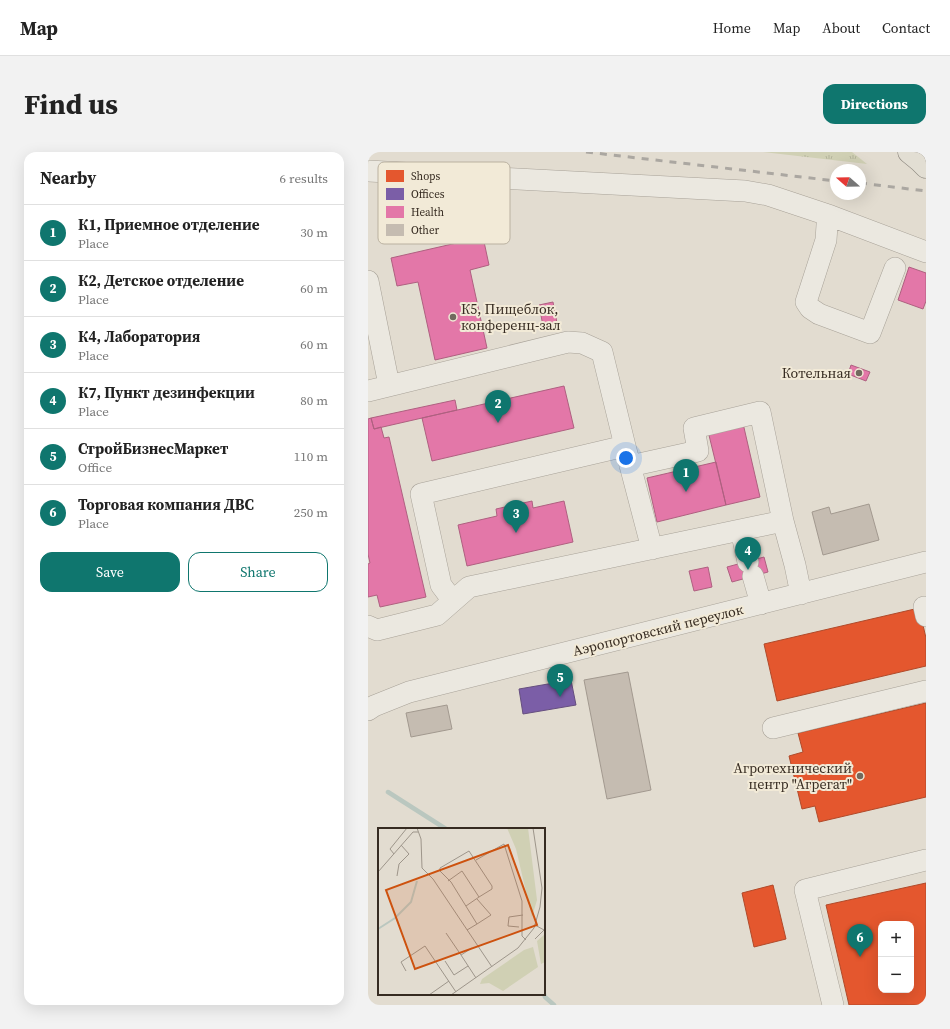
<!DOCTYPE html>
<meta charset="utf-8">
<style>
:root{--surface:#fff;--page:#f2f2f2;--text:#222;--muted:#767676;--line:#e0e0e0;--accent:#0f766e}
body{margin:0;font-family:"Source Serif 4",serif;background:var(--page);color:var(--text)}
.controls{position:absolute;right:12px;bottom:12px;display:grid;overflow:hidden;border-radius:8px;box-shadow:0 4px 16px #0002}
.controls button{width:36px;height:36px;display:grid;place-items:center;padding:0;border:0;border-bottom:1px solid var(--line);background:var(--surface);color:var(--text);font:20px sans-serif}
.compass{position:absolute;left:462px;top:12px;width:36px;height:36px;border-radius:50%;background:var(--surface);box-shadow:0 4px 16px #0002;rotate:290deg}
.you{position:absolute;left:258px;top:306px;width:14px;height:14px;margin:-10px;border:3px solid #fff;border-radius:50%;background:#1a73e8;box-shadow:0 0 0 6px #1a73e833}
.badge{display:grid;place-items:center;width:26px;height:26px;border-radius:50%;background:var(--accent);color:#fff;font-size:13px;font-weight:700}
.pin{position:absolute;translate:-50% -33px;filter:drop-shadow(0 1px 2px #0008)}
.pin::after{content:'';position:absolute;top:21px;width:14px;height:12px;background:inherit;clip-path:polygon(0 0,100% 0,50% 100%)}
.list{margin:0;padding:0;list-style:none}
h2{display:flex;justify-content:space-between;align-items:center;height:52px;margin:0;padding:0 16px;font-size:17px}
h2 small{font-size:13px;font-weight:400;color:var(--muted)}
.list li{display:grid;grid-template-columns:26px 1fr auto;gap:12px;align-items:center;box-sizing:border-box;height:56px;padding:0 16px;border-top:1px solid var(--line)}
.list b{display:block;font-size:15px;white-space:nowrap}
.list p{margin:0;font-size:13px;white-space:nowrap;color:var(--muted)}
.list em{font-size:13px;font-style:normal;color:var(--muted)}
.actions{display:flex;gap:8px;padding:12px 16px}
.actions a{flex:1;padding:9px 0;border:1px solid var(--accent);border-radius:12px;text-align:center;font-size:14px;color:var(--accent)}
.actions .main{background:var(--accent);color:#fff}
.map{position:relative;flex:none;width:558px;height:853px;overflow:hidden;border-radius:12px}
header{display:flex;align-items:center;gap:24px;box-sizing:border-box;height:56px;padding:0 20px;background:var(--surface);border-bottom:1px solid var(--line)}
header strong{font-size:19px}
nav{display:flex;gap:22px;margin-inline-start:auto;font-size:14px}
.intro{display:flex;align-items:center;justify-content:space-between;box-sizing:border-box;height:96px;padding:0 24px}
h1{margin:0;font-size:28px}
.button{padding:10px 18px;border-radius:12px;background:var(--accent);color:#fff;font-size:14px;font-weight:700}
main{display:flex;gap:24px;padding:0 24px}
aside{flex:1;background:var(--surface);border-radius:12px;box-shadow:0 4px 16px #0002}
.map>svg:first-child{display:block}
.grass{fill:url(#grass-tufts)}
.shops{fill:#e4572e;stroke:#b04a2a;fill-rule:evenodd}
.offices{fill:#7b5ea7;stroke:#664f7f}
.health{fill:#e377a8;stroke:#af6080}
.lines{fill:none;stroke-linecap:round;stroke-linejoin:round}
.stream{stroke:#bac7bf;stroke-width:4.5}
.building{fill:#c5bcb1;stroke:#a2998f}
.minor-casing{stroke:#a8a298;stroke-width:22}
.major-casing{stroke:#8d877f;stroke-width:23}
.minor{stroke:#ebe8e0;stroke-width:21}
.major{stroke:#e2ded3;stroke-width:22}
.rail{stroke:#aba7a1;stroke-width:3;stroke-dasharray:7 7;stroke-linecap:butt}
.poi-dot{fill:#72695e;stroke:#f2ead7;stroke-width:1.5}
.labels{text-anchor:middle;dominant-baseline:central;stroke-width:4;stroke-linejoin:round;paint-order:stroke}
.poi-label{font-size:14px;fill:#362b21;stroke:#f2ead7;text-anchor:end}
.street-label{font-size:14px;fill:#362b21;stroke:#f2ead7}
.inset-river{fill:none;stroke:#bac7bf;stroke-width:2}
.inset-road{fill:none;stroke:#9d958a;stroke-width:1}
.view{fill:#cd520f;fill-opacity:0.15;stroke:#cd520f;stroke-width:2}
.inset-edge{fill:none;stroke:#362b21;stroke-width:2}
.key{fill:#f2ead7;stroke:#bab1a0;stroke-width:1}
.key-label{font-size:11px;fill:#362b21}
</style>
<header>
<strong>Map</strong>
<nav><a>Home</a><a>Map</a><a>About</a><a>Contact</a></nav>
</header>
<div class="intro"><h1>Find us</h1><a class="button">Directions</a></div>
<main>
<aside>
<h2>Nearby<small>6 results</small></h2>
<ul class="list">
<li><span class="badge">1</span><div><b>К1, Приемное отделение</b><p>Place</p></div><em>30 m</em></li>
<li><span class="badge">2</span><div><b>К2, Детское отделение</b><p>Place</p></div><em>60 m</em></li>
<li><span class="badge">3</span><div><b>К4, Лаборатория</b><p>Place</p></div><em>60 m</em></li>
<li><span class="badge">4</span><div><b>К7, Пункт дезинфекции</b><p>Place</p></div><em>80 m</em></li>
<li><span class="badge">5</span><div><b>СтройБизнесМаркет</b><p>Office</p></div><em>110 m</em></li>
<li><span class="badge">6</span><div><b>Торговая компания ДВС</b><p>Place</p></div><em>250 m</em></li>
</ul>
<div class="actions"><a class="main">Save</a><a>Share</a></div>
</aside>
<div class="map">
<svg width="558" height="853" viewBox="0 0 558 853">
<defs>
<pattern id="grass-tufts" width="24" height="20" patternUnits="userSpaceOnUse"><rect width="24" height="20" fill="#d0d0b4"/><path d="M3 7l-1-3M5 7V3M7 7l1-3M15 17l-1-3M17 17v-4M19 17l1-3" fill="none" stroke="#b3b39a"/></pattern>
</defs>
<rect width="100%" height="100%" fill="#e2dcd0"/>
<path class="grass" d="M395 0H484L499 12Z"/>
<path class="shops" d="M551 456 558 486V514L409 549 396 492Z
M558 551V645L451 670 447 654 434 657 421 604 435 600 430 581Z
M558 731V853H481L458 753ZM513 772H543V838H513Z
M405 733 418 787 386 795 374 741Z"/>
<path class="offices" d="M203 528 208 553 155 562 151 537Z"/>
<path class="health" d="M115 85 121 113 102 118 119 196 67 208 50 130 29 134 23 106Z
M541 115 558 121V149L555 157 530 148Z
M185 150 189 171 175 174 171 153Z
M483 213 502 220 498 229 480 222Z
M196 234 206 276 64 309 54 266Z
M87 248 89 258 6 277 3 266Z
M3 266 6 277 13 275 16 286 21 285 58 445 12 455 9 443 0 445V412L2 411 0 402V267Z
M374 267 392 345 358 353 339 275Z
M348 310 358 353 289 370 279 326Z
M164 349 165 356 196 349 205 390 99 414 90 373 129 364 128 357Z
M396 405 400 420 364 430 359 415Z
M340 415 344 435 326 439 321 419Z"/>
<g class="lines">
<path class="stream" d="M20 640 78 677
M176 842 177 845 186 853"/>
</g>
<path class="building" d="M501 352 511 388 455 403 444 360 461 355 463 362Z
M260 520 283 638 239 647 216 528Z
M79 553 84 577 43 585 38 561Z"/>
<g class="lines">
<g class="minor-casing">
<path id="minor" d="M0 19 377 39 400 43 463 64 558 100
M463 64 459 73 458 88 438 150 442 156 451 162 502 181 527 116
M0 129 21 233
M0 239 200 190 214 191 234 200 257 294
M262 314 330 299 326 276 392 260 415 369
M373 378 380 410
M385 424 393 452
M85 449 73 433 53 342 257 294 284 397
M556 455 558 464
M0 474 9 478 69 463 101 435 415 369 427 413 433 442
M0 558 6 554 41 540 558 410
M405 576 558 539
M465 853 437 738 558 708"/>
</g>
<g class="major-casing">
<path id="major" d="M541 0 552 9 558 15"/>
</g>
<use href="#minor" class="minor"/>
<use href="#major" class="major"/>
<path class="rail" d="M218 0 468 29
M492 31 558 39"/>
</g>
<g class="poi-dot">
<circle cx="85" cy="165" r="4"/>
<circle cx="491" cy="221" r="4"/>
<circle cx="492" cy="624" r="4"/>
</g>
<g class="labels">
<g class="poi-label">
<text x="93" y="157" text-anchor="start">К5, Пищеблок,<tspan x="93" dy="16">конференц-зал</tspan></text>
<text x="483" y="221">Котельная</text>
<text x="484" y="616">Агротехнический<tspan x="484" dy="16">центр "Агрегат"</tspan></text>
</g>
<g class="street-label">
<text transform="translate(290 478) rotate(-14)">Аэропортовский переулок</text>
</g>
</g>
<g transform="translate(10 676)">
<rect width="167" height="167" fill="#e2dcd0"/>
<path d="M129 0H150L159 72 154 89 138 21ZM167 106V134L163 136 159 113ZM155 119 160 139 125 163 111 155 102 156 104 151 146 122Z" fill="#d0d0b4"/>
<path class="inset-river" d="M0 101 17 90 33 74 39 53"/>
<path class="inset-road" d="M39 0 43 11 44 40 55 51 114 139M16 26 12 21 29 0M98 32 126 16 144 73V108L148 112M0 44 35 4H40M19 48 21 36 31 26 23 17M70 53 84 43 101 69 88 78M99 71 113 87 99 96M157 97 166 102 157 111M141 99 130 98 131 89 145 87M89 102 99 96 73 54 62 43V40L91 23 114 58V61L101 69M68 105 83 127M94 120 83 127 98 150M67 133 76 147 90 138M28 143 23 134 47 118 78 164M51 167 71 153M73 167 140 120 156 100 162 79 164 60 155 0"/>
<path class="view" d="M130 17 159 97 37 141 8 62Z"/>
<rect width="167" height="167" class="inset-edge"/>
</g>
<rect x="10" y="10" width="132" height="82" rx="6" class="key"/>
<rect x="18" y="18" width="18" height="12" fill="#e4572e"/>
<rect x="18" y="36" width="18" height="12" fill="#7b5ea7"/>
<rect x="18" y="54" width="18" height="12" fill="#e377a8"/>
<rect x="18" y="72" width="18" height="12" fill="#c5bcb1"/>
<g class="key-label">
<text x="43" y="28">Shops</text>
<text x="43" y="46">Offices</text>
<text x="43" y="64">Health</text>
<text x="43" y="82">Other</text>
</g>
</svg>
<div class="controls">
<button>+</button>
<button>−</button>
</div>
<svg class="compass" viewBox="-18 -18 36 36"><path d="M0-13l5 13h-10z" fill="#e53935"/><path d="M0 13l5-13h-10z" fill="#767676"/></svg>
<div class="you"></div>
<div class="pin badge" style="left:318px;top:340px">1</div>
<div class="pin badge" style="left:130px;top:271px">2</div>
<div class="pin badge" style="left:148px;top:381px">3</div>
<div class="pin badge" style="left:380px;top:418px">4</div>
<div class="pin badge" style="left:192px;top:545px">5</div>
<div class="pin badge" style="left:492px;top:805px">6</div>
</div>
</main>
